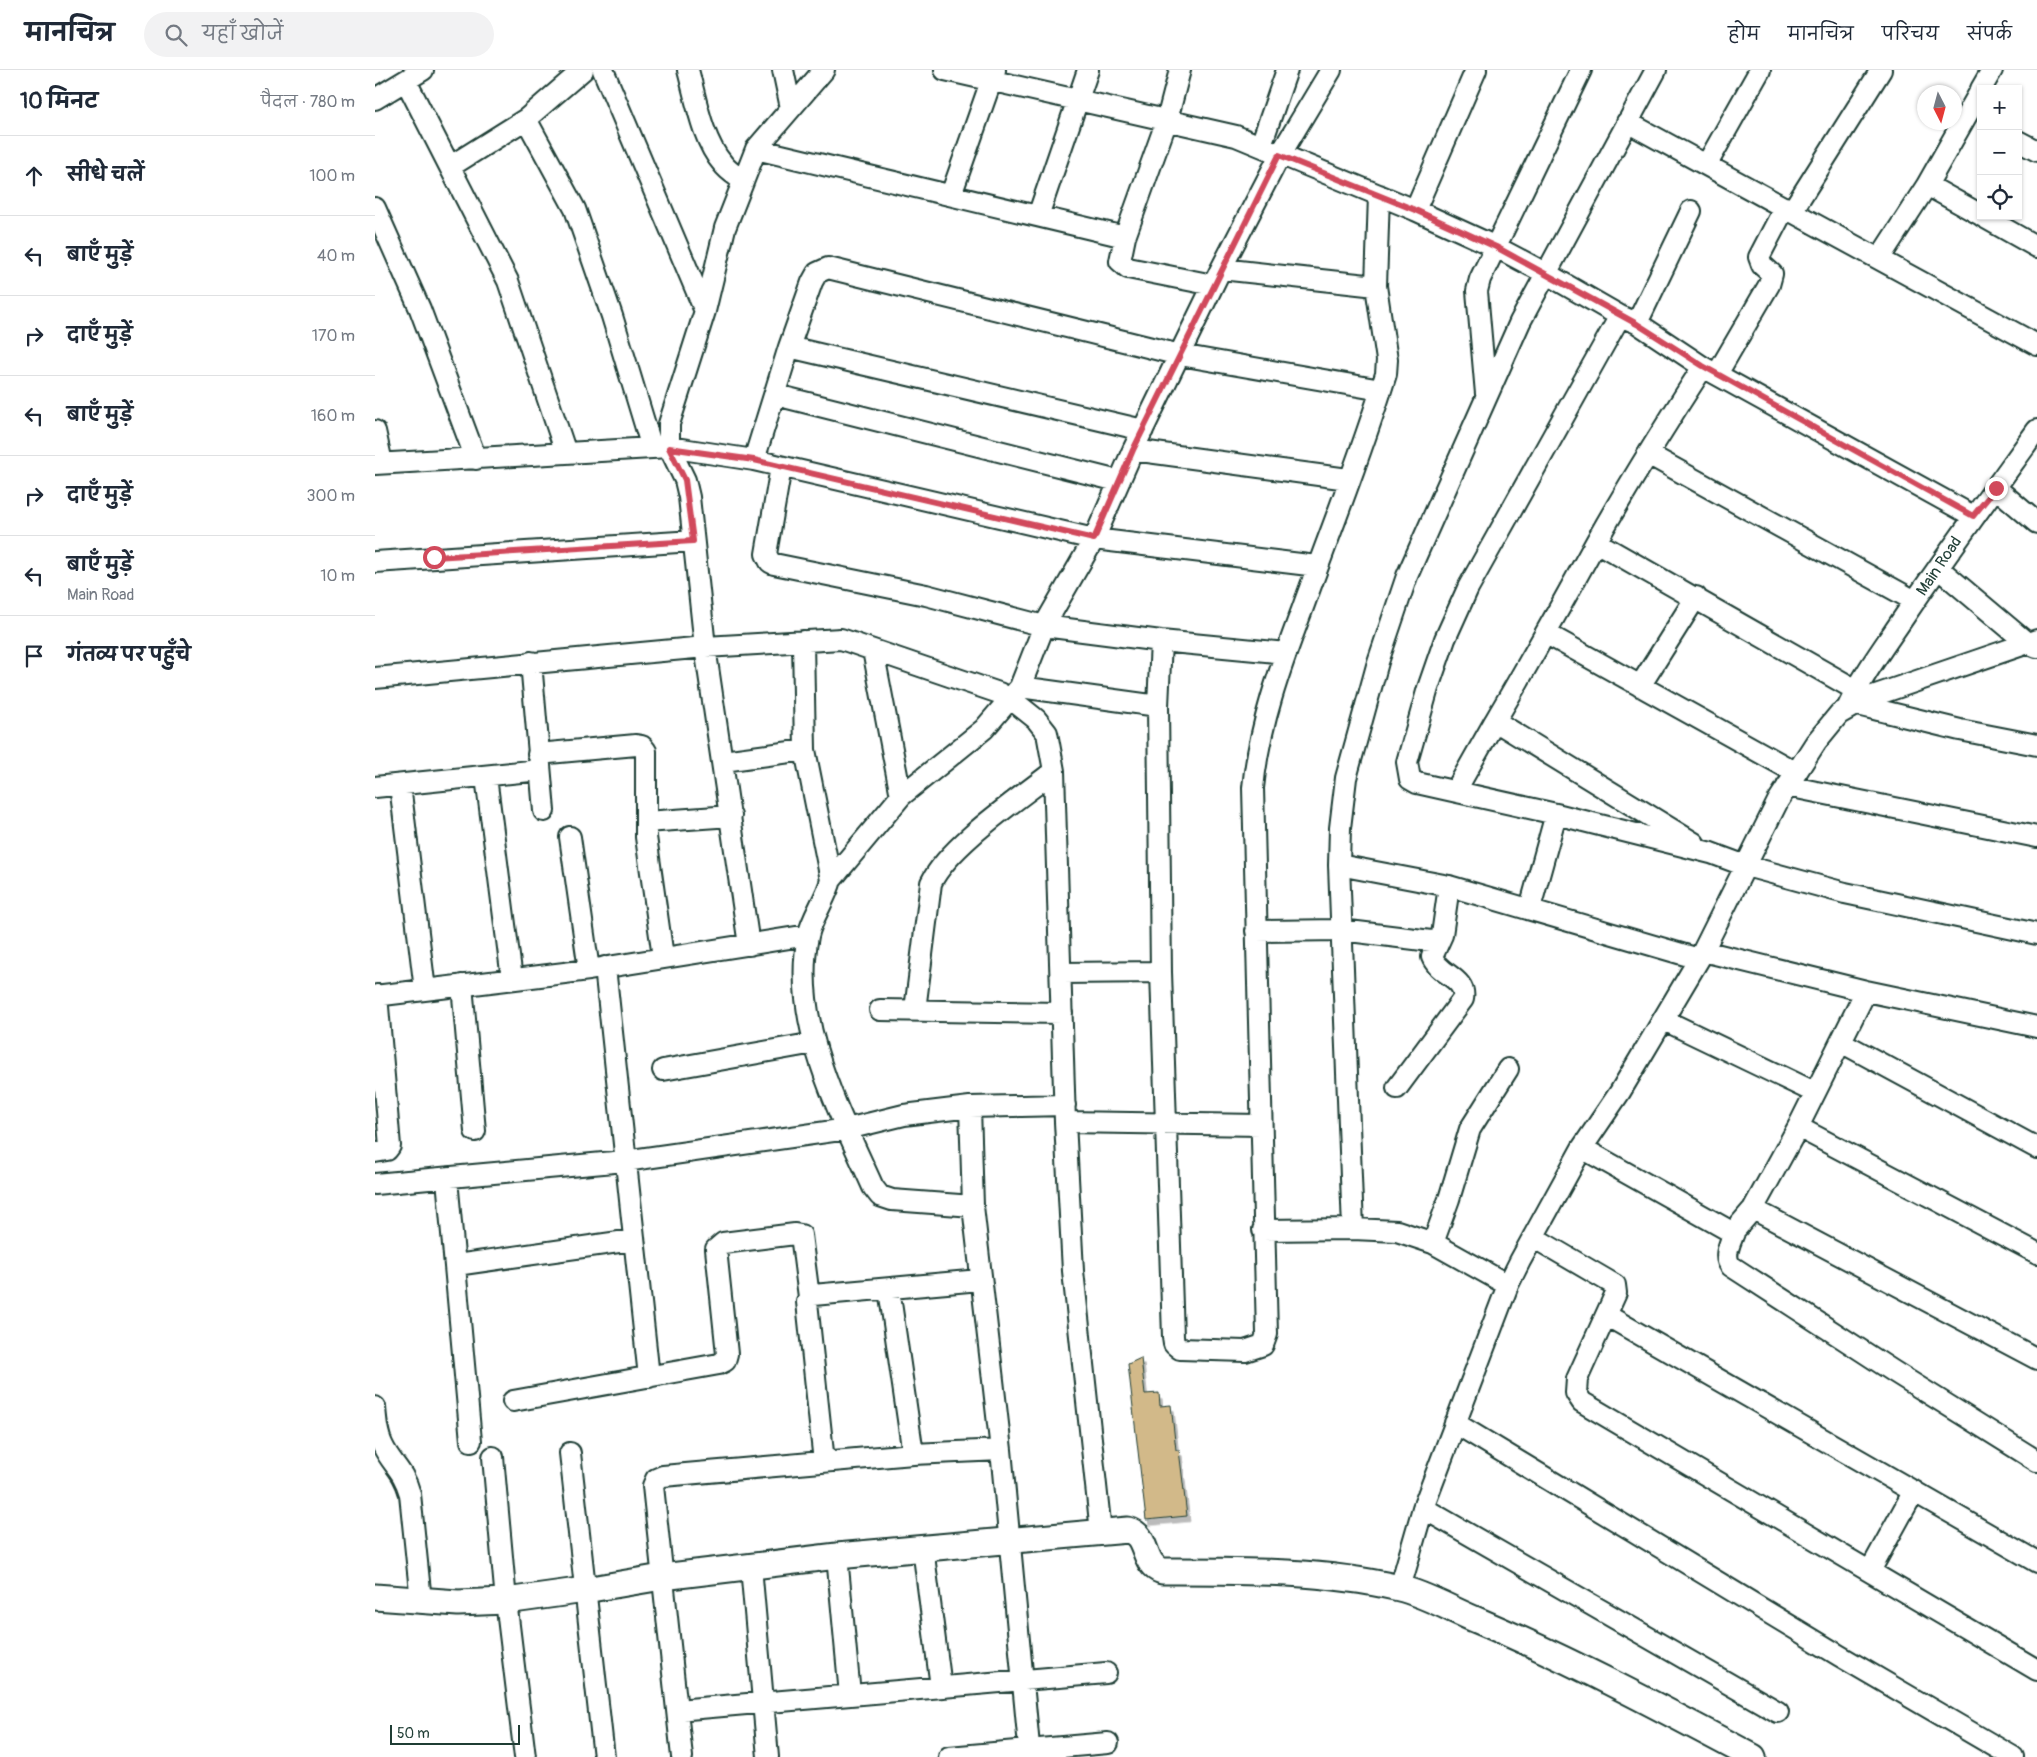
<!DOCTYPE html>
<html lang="hi">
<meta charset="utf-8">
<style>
:root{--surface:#fff;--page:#f2f2f3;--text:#1f2937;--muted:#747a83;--line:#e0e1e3}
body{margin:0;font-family:Pangolin,"Playpen Sans Deva",sans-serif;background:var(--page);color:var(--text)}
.controls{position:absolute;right:15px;top:15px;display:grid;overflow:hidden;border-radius:0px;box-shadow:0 1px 4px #0004}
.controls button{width:45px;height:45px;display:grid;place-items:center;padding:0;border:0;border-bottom:1px solid var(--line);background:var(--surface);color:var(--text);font:25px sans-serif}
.compass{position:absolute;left:1542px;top:15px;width:45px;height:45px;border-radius:50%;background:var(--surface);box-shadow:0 1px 4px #0004;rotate:174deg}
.scale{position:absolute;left:15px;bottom:12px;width:130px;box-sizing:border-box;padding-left:5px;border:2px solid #1f3d34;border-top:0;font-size:14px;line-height:18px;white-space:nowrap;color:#1f3d34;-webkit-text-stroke:4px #fff;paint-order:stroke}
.stop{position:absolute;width:15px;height:15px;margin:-11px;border:4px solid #d1495b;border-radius:50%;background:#fff}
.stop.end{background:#d1495b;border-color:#fff;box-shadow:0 1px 5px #0008}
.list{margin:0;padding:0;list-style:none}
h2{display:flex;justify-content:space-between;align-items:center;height:65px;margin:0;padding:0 20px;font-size:21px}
h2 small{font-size:16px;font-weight:400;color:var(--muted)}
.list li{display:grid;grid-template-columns:32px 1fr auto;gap:15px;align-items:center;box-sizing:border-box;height:80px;padding:0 20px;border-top:1px solid var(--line)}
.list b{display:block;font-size:19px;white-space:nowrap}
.list p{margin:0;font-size:16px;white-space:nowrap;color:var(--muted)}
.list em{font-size:16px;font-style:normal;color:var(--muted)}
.icon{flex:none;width:28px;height:28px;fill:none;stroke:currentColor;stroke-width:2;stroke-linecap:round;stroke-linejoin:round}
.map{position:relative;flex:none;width:1662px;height:1687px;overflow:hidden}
header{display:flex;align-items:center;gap:30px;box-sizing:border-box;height:70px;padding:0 25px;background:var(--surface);border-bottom:1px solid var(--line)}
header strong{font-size:24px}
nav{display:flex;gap:28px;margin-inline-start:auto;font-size:18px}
.search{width:350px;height:45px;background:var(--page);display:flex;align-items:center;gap:12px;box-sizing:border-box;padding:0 18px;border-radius:28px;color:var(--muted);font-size:19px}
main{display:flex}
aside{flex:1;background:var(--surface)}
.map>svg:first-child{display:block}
.building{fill:#d2b989;stroke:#1f3d34;filter:url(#shadow)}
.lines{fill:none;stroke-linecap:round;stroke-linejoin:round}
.minor-casing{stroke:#1f3d34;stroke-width:24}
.tertiary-casing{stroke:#1f3d34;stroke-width:29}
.minor{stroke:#fff;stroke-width:20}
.tertiary{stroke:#fff;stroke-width:25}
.route{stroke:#d1495b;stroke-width:6}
.labels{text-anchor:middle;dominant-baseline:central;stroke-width:4.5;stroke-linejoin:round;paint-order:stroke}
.street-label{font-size:16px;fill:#1f3d34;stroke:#fff}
</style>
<header>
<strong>मानचित्र</strong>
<div class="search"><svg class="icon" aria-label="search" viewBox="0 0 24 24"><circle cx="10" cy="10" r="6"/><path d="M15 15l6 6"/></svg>यहाँ खोजें</div>
<nav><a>होम</a><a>मानचित्र</a><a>परिचय</a><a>संपर्क</a></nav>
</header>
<main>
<aside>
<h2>10 मिनट<small>पैदल · 780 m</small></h2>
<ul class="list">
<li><svg class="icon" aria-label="ahead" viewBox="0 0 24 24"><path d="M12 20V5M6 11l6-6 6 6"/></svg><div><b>सीधे चलें</b></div><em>100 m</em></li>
<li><svg class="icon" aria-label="left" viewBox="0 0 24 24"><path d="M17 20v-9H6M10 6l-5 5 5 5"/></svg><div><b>बाएँ मुड़ें</b></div><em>40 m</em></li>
<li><svg class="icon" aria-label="right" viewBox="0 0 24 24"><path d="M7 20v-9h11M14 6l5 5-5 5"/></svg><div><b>दाएँ मुड़ें</b></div><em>170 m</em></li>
<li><svg class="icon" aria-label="left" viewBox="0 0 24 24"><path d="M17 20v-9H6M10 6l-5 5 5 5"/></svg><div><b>बाएँ मुड़ें</b></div><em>160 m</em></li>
<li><svg class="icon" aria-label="right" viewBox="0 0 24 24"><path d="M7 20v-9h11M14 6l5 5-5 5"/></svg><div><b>दाएँ मुड़ें</b></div><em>300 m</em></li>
<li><svg class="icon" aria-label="left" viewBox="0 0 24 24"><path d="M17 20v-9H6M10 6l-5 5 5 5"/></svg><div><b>बाएँ मुड़ें</b><p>Main Road</p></div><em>10 m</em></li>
<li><svg class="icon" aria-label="arrive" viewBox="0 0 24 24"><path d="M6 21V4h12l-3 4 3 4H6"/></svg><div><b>गंतव्य पर पहुँचे</b></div></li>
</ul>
</aside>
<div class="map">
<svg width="1662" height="1687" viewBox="0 0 1662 1687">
<defs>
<filter id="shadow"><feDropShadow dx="3" dy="5.5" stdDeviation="0" flood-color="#0004"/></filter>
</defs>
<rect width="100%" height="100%" fill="#fff"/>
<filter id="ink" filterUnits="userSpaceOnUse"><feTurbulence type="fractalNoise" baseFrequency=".02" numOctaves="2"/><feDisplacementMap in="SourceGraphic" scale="10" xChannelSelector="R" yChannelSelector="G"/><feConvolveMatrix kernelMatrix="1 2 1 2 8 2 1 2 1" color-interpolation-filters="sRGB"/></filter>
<g filter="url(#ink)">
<path class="building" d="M766 1288 770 1324 784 1323 785 1336 796 1335 801 1380H804L812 1446 771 1450 753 1294Z"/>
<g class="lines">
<g class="minor-casing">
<path id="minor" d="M228 0 330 241
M313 0C321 29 327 70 348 94 353 101 362 106 368 111
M408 0 416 38
M570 0 861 66 1040 140 1121 177 1172 204 1245 246 1262 253 1328 297 1598 446
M805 0 792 50 750 167 745 191 753 198 838 215
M31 11 133 211 191 383
M1606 19 1617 0
M1606 20 1552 115 1606 145
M0 29 48 0
M151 49 200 139 237 246 277 378
M1252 52 1662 275
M1643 71 1662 81
M886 75 912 0
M381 79 750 167
M1332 94 1385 0
M76 96 151 49 208 0
M576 125 620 0
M0 138 45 239 101 389
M1040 140 1101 0
M1417 141 1506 0
M663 146 713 0
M1607 146 1662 177
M1504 189 1552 115
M846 199 1001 216
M1245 246 1093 518 1070 569 1053 618 1032 692 1035 709 1042 713 1181 744 1336 783 1371 796 1470 823 1662 864
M1262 253 1316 141
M414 277 768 360
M1342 304 1394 215 1397 204 1387 195 1384 187 1410 137
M1111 324 1102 221 1105 209 1206 0
M401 325 743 411
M0 361 7 393
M758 380 973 409
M1273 384 1540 531
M379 390 414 277 437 212 442 203 453 198 805 285 1006 320
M0 394 294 377 379 390 719 469 942 496
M406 397 391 484 395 492 399 494 551 525 669 556 786 571 911 583
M1621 418 1662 453
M1221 472 1481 620
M0 492 318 471
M1563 498 1652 573 1662 577
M1172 564 1420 702
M428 571 430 680 456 810
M786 571 783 636 786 902 798 1267 799 1274 805 1279 870 1281 888 1275 892 1264 878 718C884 656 905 598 927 540 955 462 987 383 1011 304L1012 290 1001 216 1004 125
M498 580 526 726
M156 592 169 741
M0 608 330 577 466 569 624 623 636 629 661 649 672 663 679 701 690 1052 698 1201 726 1462
M1265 616 1321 527
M645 617 783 636
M1479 634 1585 660 1662 675
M1473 637C1488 604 1511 574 1531 544 1574 481 1618 421 1662 360
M163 684 261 675 267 676 271 681V767L288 887
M348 691 430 680
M111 707 137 909
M25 715 50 920
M1412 716 1662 767
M0 717 165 700
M1081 720 1120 651
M271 752 356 746
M195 767 214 900
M1319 773 1120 651C1155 592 1188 532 1221 472 1255 412 1291 354 1328 297
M964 795 1074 816 1324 889
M1155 838 1181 744
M881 861 966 860 1056 871 1064 870
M374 875 330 577 314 427 310 410 294 377V354L330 241 350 158 381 79 449 0
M1328 881 1491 921 1662 957
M230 897 274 1307
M686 903 786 902
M87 915 100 1061
M0 926 214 900 433 865
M505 940 687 943
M540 940 556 813C574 775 645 728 679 701
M1289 950 1439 1022
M1466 972 1662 1078
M288 1000 439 973
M1022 1018 1088 929C1092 908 1064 905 1057 887L1067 865 1074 816
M690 1052 886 1055
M1423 1057 1662 1183
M1207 1078 1353 1160H1360L1378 1139 1423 1057 1491 921
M0 1082 12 1080 15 1076 2 925
M72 1109 96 1371
M0 1114 250 1091 472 1059 529 1045 595 1037
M598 1136 517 1130 505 1126 498 1117C464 1041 416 952 433 866 437 847 451 829 456 810L526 726 609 659 645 617 669 556 719 469 758 380 846 199 905 85 956 0
M1378 1139 1662 1289
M978 1159 964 795 965 758 971 708 1003 592 1032 506 1145 252 1281 0
M888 1160 978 1159 1022 1161 1058 1173 1133 1215
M1360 1160C1356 1172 1347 1186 1356 1196L1518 1301 1662 1391
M1158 1167 1240 1215 1241 1223 1202 1309 1201 1323 1207 1332 1662 1600
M1058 1173 1074 1129 1095 1059 1133 999
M81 1195 258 1170
M514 1219 538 1384
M1231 1245 1662 1492
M138 1331 344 1294 350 1291 352 1284 341 1179 348 1173 420 1164 426 1165 434 1227
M0 1337C1 1350 2 1364 8 1376 17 1395 28 1399 35 1424L46 1531
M1080 1353 1465 1586 1638 1687
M195 1383 229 1687
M118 1387 131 1531 150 1687
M449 1392 432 1232 434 1227 438 1225 605 1210
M1048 1438 1403 1642
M548 1478 566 1617
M462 1486 475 1625
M376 1497 393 1687
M1495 1501 1539 1421
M1025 1518 1048 1438 1133 1215 1145 1191 1207 1078 1245 1022 1324 889 1403 731 1441 672 1464 644 1492 628 1662 570
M302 1640 731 1603
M307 1687 278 1416 281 1409 288 1406 538 1384 626 1380
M574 1687 733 1673
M655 1687 626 1380 598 1136 595 1037 690 1035"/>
</g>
<g class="tertiary-casing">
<path id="tertiary" d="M0 1527 83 1533 131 1531 210 1520 287 1507 462 1486 753 1460C774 1465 766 1494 787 1501 866 1501 947 1500 1024 1518 1050 1524 1079 1541 1104 1551 1198 1591 1288 1639 1378 1687"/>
</g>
<use href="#minor" class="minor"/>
<use href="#tertiary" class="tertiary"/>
</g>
</g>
<g class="lines" filter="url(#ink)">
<path class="route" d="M59 487 318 471 310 410 294 378 379 390 719 469 758 380 904 85 1040 140 1121 177 1262 254 1328 296 1598 446 1621 418"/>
</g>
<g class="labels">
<g class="street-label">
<text transform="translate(1564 496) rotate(-56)">Main Road</text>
</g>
</g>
</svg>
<div class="controls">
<button>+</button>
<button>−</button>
<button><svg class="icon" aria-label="locate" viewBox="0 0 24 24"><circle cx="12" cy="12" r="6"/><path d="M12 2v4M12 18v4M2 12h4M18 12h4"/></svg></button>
</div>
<svg class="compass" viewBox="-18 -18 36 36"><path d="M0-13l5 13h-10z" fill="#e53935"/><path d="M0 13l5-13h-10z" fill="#747a83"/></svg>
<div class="scale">50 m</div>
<div class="stop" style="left:59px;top:487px"></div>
<div class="stop end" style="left:1621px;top:418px"></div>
</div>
</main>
